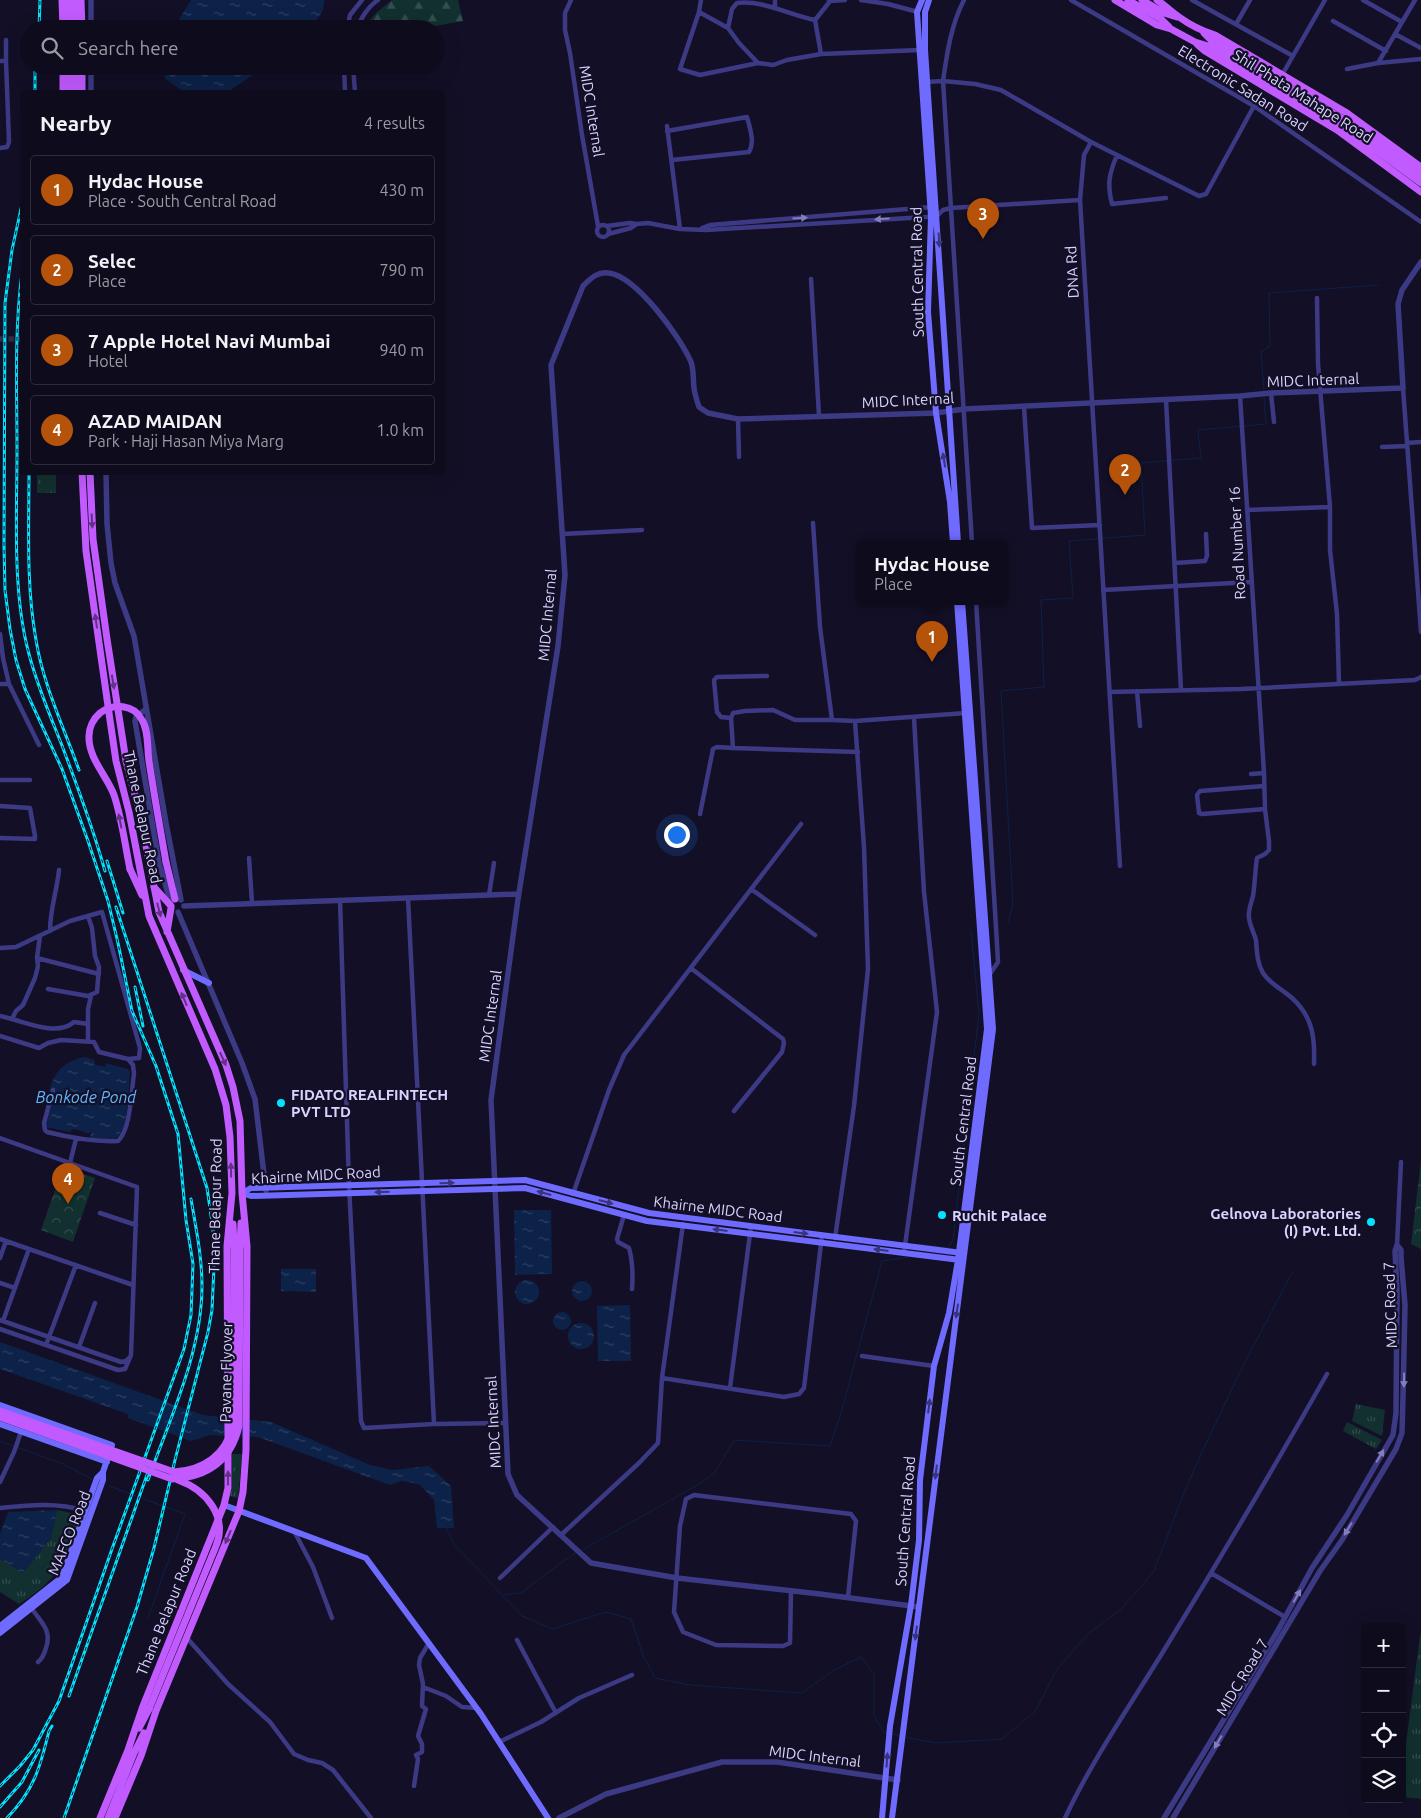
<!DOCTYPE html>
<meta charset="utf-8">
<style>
:root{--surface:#0e0b1c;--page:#1c1929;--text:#f1f3f6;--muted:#9b9ba3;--line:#2e2b3b;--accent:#b45309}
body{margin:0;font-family:Ubuntu,sans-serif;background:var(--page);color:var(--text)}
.controls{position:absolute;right:15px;bottom:15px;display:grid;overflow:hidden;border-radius:5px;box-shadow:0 5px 20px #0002}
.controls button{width:45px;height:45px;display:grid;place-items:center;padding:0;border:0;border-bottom:1px solid var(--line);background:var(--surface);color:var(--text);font:25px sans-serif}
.you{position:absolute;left:676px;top:834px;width:18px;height:18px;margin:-12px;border:4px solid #fff;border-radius:50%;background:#1a73e8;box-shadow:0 0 0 8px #1a73e833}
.badge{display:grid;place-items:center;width:32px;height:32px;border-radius:50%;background:var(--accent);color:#fff;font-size:16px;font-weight:700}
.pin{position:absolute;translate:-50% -41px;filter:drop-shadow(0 1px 2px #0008)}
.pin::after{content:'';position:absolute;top:26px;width:18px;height:15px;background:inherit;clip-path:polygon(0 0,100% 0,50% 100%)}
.popup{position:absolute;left:857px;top:540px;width:150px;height:65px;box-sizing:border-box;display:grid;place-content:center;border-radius:5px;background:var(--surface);filter:drop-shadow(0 1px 4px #0005);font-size:16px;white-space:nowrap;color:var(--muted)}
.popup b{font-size:19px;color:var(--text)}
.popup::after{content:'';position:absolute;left:50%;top:100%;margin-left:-10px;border:10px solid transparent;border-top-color:var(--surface)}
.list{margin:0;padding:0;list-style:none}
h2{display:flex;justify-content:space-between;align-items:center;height:65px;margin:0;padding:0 20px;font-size:21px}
h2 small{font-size:16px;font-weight:400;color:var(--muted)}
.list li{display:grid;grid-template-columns:32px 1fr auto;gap:15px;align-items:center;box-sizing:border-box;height:70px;margin:0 10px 10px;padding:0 10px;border:1px solid var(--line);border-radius:5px}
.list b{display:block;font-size:19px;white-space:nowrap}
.list p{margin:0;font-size:16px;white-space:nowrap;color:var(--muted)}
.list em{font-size:16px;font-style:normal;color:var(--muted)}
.icon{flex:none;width:28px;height:28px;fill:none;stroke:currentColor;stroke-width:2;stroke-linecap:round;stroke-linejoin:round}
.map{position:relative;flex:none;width:1421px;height:1818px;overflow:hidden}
.search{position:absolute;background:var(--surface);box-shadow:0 5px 20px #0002;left:20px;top:20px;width:425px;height:55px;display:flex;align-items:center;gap:12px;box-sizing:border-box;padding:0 18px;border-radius:28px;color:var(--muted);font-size:19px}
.panel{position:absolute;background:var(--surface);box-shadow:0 5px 20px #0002;left:20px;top:90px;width:425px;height:385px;border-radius:5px}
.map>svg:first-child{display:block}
.grass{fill:url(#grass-tufts)}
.forest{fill:url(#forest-firs)}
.park{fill:url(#park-crowns)}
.water{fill:url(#water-ripples)}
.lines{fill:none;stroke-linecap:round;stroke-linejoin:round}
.stream{stroke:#0c2248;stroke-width:1}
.tertiary-tunnel{stroke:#312d47;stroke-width:5.5;stroke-dasharray:5.5 3;stroke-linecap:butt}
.minor{stroke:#3d3a85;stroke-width:4.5}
.tertiary{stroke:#3d3a85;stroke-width:5.5}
.secondary{stroke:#6f6bff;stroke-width:6}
.primary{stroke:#c25bff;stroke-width:7}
.rail-casing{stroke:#00e5ff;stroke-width:3}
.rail{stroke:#130f26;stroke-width:1;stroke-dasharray:4;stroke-linecap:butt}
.primary-bridge{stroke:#c25bff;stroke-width:7}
.oneway{fill:#837fbc}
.oneway2{fill:#38347d}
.oneway3{fill:#623188}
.poi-dot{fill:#00e5ff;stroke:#130f26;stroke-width:2}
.labels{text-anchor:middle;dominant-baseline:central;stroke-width:4.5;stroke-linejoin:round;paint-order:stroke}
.street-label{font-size:15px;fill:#d9d4ff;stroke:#130f26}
.poi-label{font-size:15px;font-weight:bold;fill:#d9d4ff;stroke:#130f26;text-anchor:start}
.water-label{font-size:16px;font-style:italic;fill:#62b6ff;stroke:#130f26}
</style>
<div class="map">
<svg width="1421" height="1818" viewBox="0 0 1421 1818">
<defs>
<pattern id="grass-tufts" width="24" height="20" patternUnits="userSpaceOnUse" patternTransform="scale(1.25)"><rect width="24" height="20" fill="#12302f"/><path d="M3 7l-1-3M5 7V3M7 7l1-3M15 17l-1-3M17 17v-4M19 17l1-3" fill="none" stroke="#344d4e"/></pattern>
<pattern id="forest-firs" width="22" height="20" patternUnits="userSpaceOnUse" patternTransform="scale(1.25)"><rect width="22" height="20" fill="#12302f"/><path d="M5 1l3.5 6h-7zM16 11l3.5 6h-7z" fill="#344d4e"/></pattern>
<pattern id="park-crowns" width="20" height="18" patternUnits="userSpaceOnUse" patternTransform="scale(1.25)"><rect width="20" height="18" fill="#12302f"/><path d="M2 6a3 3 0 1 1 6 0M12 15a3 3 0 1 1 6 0" fill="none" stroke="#344d4e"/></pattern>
<pattern id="water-ripples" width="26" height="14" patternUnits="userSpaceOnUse" patternTransform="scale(1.25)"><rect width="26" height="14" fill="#0c2248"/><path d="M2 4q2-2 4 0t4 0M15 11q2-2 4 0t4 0" fill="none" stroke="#2f4163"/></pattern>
</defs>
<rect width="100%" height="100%" fill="#130f26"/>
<path class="grass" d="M37 473H56V493H37Z
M1356 1404 1385 1410 1382 1436 1352 1421Z
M1347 1422 1382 1440 1376 1449 1343 1431Z
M232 1454H242L238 1498 230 1496 232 1489Z
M57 1510 81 1515C73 1535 66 1558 53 1576 44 1588 31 1596 19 1604L0 1592V1559L23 1573 51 1538Z
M1420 1635H1421V1799L1402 1797V1775Z"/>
<path class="forest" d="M392 0H458L463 21 418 29H365C370 16 381 9 392 0Z"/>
<path class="park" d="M1421 1160V1249L1411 1244Z
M63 1167 95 1178 73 1242 41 1230Z"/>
<path class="water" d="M191 0H324L323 10 311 29H173Z
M172 66H267L227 92H184L164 78Z
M84 1057 95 1060 94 1064 105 1067 106 1063 128 1069 130 1072C129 1088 129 1130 115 1139L90 1138 91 1132 89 1133 73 1129 70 1132 46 1127 44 1123C49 1092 48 1065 84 1057Z
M514 1210H551L552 1274 515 1275Z
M281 1269H316V1292L281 1291Z
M515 1292a12 12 0 1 1 24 0a12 12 0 1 1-24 0Z
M572 1291a10 10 0 1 1 20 0a10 10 0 1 1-20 0Z
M630 1305 631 1361H598L597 1306Z
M553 1321a9 9 0 1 1 18 0a9 9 0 1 1-18 0Z
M568 1336a13 13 0 1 1 26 0a13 13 0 1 1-26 0Z
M0 1342 203 1415 271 1422 370 1465 392 1470 429 1466 451 1486 454 1528H437L434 1500 419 1484 401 1481 390 1485 258 1437 210 1435 191 1441 128 1418V1414L0 1369Z
M57 1510 51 1538 23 1573 0 1559V1534L8 1512Z"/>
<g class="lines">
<path class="stream" d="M1264 390 1261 352 1270 346 1269 293 1378 285
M1008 922 1013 905 1001 691 1044 687 1041 600 1073 598 1069 541 1145 535 1141 463 1201 458 1198 430 1266 424 1264 397
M918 1244 948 1248 953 1240 979 1013 971 930
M0 1441 63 1464 92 1479
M109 1486 185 1514 148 1618
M446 1527 453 1543 522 1616 552 1629 606 1612 631 1619 643 1655 655 1678 690 1685 802 1693 834 1670 861 1657 874 1674V1716L884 1732 886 1733
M582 1550 696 1486 714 1474 734 1440 830 1446 840 1417 882 1261 909 1257
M503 1595 521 1593 562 1562 576 1553
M892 1734 900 1736
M904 1737 936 1743 1002 1739 1036 1710 1057 1669 1088 1634 1121 1609 1153 1573 1184 1493 1201 1454 1244 1364 1293 1271"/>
<path class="tertiary-tunnel" d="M0 339H22"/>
<path class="minor" d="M571 0 565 13V30L570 53 582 135 598 226
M701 0 699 12 728 28 739 43 758 63 773 65 787 60 821 54 920 50
M775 0V8
M861 0 888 4 918 12
M964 0C951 25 947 53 943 81L972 543
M1071 0 1254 106 1421 222
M1192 0 1293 56
M1363 0 1402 22
M829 1 845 0
M699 12 680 69 700 75 758 63
M815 20 831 0
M1333 21 1386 51
M1236 24 1250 0
M728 28 732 9 737 3C764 0 789 15 815 20L821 54
M347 29 350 15 362 0
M358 29C360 18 369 6 378 0
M1395 34 1421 48
M0 61H6L9 142 7 147 0 148
M6 61V40
M1378 63 1415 0
M344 66 345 92
M353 66 355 92
M1347 69 1378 63 1421 59
M1282 75 1325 0
M926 82 943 81 975 84 1001 90 1091 142 1199 196 1206 194 1254 106
M667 126 680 229
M667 131 747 117C750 128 755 142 749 152L672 160
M1091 142 1084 155 1080 200 1120 866
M1117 155C1109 174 1107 184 1112 204L1166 198
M597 231a6 6 0 1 1 12 0a6 6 0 1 1-12 0Z
M607 226 630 223 637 224
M702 228 710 225 932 207
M608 234 631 228 637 224 648 223 680 229 706 230 926 217 937 216 943 210 951 208 1080 200
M811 279 819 416
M1317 298 1318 364 1330 507V550L1337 614 1339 684
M1403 388 1421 632
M1271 393 1274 422
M1240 396 1264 773 1265 809 1269 841V850L1265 854 1257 858C1255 871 1255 884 1253 896 1251 904 1248 910 1249 918 1250 926 1254 933 1256 940 1257 952 1257 963 1263 973 1270 984 1283 990 1292 998 1313 1017 1315 1038 1314 1064
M1166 400 1181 690
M1024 407 1032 528 1100 525
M738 419 739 457
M1407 443 1421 442
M1382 447 1407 446
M1247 510 1330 507
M813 523 820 627 832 720 855 721 966 713
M562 534 642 530
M1175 563 1205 561 1207 556 1206 534
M1103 590 1251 582
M976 601 997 944 998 962 990 974
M0 634 3 658 9 684 39 745
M0 684H9
M1137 691 1140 726
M1110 692 1241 689 1415 680 1421 677
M731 718 721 717 717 712 714 680 717 677 767 676
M733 748 858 752
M1251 774 1264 773
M0 780H30
M1264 786 1200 791 1197 795 1199 813 1202 814 1265 809
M0 806 30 808 35 836V839L0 838
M700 814 713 749 717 747 733 748 731 718 733 713 745 711 773 710 795 720H832
M249 858 252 903
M751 889 815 935
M489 895 494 863
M408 898 434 1424
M340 900 349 1185 361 1421 364 1428 434 1424 505 1423
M50 931C50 909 57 891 59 870
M0 948 16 947 70 921 102 912 140 1048 139 1058 128 1059 99 1052 94 1042 61 1040 48 1043 39 1048 0 1036
M37 958 99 974
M692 969 783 1039 784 1043 782 1052 734 1111
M48 989 88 996 97 992 99 967 95 956 92 928 88 916
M0 1016 12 1019 16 1011 23 1005 35 978 38 966 37 958 40 936
M12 1019C30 1024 58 1036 74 1022L88 1024
M88 1041V1009L91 996
M53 1090 44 1123 45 1130 47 1132C71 1138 93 1142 118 1141 131 1128 131 1093 134 1074L133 1065 128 1059
M0 1138 137 1187 131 1355 125 1369 118 1370 0 1329
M70 1163 76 1139
M573 1194 609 1090 624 1055 801 824
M100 1213 136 1225
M624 1215 617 1239 618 1242 629 1248C633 1262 633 1275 632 1289
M835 1238 854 1106 868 969 864 847 855 721
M0 1239 133 1285
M1397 1245 1401 1162
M904 1253 937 1012 924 892 914 718
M0 1258 6 1241
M0 1283 15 1288
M0 1320 121 1362 126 1361 130 1357
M3 1321 29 1249
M46 1345 76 1265
M79 1347 95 1303
M862 1356 934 1366
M662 1378 784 1397 799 1394 804 1388 822 1235
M730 1388 751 1226
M0 1482 14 1452 21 1432
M0 1508C29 1505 58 1502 86 1511
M294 1531 313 1567 332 1618
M561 1535 639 1463 658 1443 662 1378 683 1224
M1211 1573 1285 1617
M500 1578 553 1527
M791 1591 790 1643 783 1646 716 1645 683 1632 674 1612 680 1526 686 1499 694 1495 851 1514 856 1521 848 1597
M32 1609C42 1623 52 1631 46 1648 44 1654 43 1658 38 1662
M186 1637 228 1684 270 1722 294 1754 308 1760 322 1763 333 1770 371 1818
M517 1640 556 1713
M423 1687 446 1696 462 1707 477 1708
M499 1742 541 1722 579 1698 632 1675
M414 1786 418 1759 416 1755 422 1752V1744L418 1736 426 1709 422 1706 423 1684 419 1665 420 1658 429 1643
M1065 1818C1094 1756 1134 1700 1169 1642 1223 1554 1276 1464 1327 1374"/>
<path class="tertiary" d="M91 29V0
M91 92V66
M106 472 107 524 111 563 115 583 134 636 166 823 181 900
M146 709 136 717 135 721 159 863 171 904
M184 906 519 894
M178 912 242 1063 255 1099 266 1191
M919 1607 820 1594 677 1578 591 1563 517 1495 508 1474 491 1100 518 899 558 646 565 575 551 365 583 286C591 278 598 271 609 273 637 277 680 337 691 362 694 370 693 380 694 388 695 395 697 401 699 407L708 413 738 419 936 413 964 409 1240 396 1271 393 1403 388 1398 304 1402 290 1421 262
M559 1818 606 1794 722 1762H777L898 1780
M1164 1818 1277 1632 1312 1568 1347 1515 1393 1435 1396 1413 1397 1291 1395 1251 1397 1245
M1173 1818 1320 1571 1342 1540 1396 1449 1402 1433 1403 1397 1405 1305 1401 1257V1250L1397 1245"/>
<path class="secondary" d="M922 0 917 12 931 216 928 312 936 413 950 502 953 543
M929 0 925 12V50L958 543
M183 970 209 983
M242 1193 251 1188 525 1180 649 1213 962 1253
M242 1193 251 1196 525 1188 647 1221 960 1260
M0 1405 112 1445 103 1472V1480L67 1580 0 1633
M0 1424 107 1462
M224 1505 366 1558 481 1714 548 1818
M0 1626 62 1577 97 1478 103 1472
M882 1818 890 1726 911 1605 919 1540 920 1480 934 1366 949 1313 958 1260 987 1029 957 601
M892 1818 993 1029 962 601"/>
<path class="primary" d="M62 0 63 29
M69 0V29
M75 0V29
M81 0 82 29
M1115 0 1157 25 1171 29 1195 42 1208 46 1340 124 1421 183
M1128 0 1161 19 1169 27
M1142 0 1164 13 1177 17
M1157 0C1165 5 1171 12 1179 17 1190 25 1202 31 1215 35L1347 113 1421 167
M1204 33 1212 41 1343 119 1421 175
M1197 44 1205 51 1337 130 1421 192
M63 66V92
M69 66V92
M82 66V92
M75 92V66
M82 472 86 551 110 720 116 761 129 812 149 916 215 1069 226 1105 230 1137 232 1193 227 1246 228 1437
M90 472 93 539 107 639 126 761 139 810 159 912 226 1065 233 1087 240 1121 242 1193 247 1246 246 1450 243 1492 239 1511 156 1711 141 1756 115 1818
M166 862 175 899
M130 869 142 895
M154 887 171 906
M167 932 171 908
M233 1224 234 1246
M240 1246 241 1223
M139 1728 149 1709
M100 1818 128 1750 143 1706 224 1505 228 1488V1448
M108 1818 134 1753 144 1733"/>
<g class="rail-casing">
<path id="rail" d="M39 29 40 0
M35 92V66
M22 273C14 332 17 392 17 451 17 515 12 592 29 654 37 685 49 713 61 743 77 785 93 828 105 871
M29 472C29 528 26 585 36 640 43 684 64 728 79 770
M107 861 123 913
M135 987 143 1026
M148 1480C170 1418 202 1352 202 1286 202 1257 196 1228 191 1199
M69 1696 148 1472
M0 1786 20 1766 33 1750 59 1701 112 1549 184 1349 191 1315 193 1264 186 1220 178 1134 156 1066 132 1011 118 943 108 901 88 841 62 769 25 689 16 660 10 629 5 590 4 545 5 303 12 250 22 204
M0 1807 22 1782 39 1750
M7 1818C34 1790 40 1768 49 1731L52 1726
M64 1818 137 1607 154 1548 175 1460 208 1332 212 1310 214 1267 213 1229 207 1188 116 907"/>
</g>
<use href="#rail" class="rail"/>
<path class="primary-bridge" d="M130 869C125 845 122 819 114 795 107 776 88 758 89 736 89 728 93 719 100 713 113 703 134 704 142 720 149 731 147 748 149 761 154 794 160 828 166 862
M0 1411 174 1472C204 1470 226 1455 233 1425L234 1246
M0 1417 172 1479C207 1477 231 1461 239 1426L240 1246
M149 1709 216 1546C228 1516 206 1490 178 1480"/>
</g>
<defs><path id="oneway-solid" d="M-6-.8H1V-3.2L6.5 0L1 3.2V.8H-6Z" transform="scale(1.25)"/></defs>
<g class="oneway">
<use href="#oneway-solid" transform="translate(800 218) rotate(-4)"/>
<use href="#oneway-solid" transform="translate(882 219) rotate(177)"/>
<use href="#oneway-solid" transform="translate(1404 1380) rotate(91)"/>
<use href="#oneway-solid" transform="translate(1380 1456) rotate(-60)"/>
<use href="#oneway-solid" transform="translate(1348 1529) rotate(121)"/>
<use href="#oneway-solid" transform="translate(1297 1596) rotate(-61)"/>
<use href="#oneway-solid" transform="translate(1218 1742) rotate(120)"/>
</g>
<g class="oneway2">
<use href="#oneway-solid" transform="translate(939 240) rotate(87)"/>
<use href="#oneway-solid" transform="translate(944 460) rotate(-99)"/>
<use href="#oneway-solid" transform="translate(447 1183) rotate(-2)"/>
<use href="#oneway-solid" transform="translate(382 1192) rotate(178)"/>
<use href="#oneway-solid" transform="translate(544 1193) rotate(-165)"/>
<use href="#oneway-solid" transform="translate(606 1202) rotate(15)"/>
<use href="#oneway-solid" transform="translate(720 1230) rotate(-173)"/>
<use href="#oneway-solid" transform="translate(801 1233) rotate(7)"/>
<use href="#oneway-solid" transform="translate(881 1250) rotate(-173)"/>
<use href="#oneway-solid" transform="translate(957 1311) rotate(98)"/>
<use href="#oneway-solid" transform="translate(929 1406) rotate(-83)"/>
<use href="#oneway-solid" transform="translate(936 1472) rotate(97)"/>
<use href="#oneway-solid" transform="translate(916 1633) rotate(97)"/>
<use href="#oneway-solid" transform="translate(887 1760) rotate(-86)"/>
</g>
<g class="oneway3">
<use href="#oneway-solid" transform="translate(92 521) rotate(87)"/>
<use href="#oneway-solid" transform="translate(96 621) rotate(-98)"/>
<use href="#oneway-solid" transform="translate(113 682) rotate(81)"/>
<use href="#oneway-solid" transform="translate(120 821) rotate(-101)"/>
<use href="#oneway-solid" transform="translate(159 910) rotate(75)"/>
<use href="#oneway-solid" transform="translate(184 999) rotate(-113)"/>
<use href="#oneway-solid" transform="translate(223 1059) rotate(66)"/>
<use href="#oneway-solid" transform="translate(231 1170) rotate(-91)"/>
<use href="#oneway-solid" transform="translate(228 1478) rotate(-89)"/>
<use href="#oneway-solid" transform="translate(228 1537) rotate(113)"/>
</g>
<g class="poi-dot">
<circle cx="281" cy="1103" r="5"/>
<circle cx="942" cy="1215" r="5"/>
<circle cx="1371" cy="1222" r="5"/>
</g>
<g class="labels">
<g class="street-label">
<text transform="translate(1243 88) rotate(32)">Electronic Sadan Road</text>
<text transform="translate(1303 96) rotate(32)">Shil Phata Mahape Road</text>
<text transform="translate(592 111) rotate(81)">MIDC Internal</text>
<text transform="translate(917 272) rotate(-91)">South Central Road</text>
<text transform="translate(1072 272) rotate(-93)">DNA Rd</text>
<text transform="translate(1313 380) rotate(-2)">MIDC Internal</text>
<text transform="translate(908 400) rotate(-3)">MIDC Internal</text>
<text transform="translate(1237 543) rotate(-93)">Road Number 16</text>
<text transform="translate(547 615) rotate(-85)">MIDC Internal</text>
<text transform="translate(143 817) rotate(78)">Thane Belapur Road</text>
<text transform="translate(490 1016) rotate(-82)">MIDC Internal</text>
<text transform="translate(963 1121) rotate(-83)">South Central Road</text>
<text transform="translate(316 1175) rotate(-3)">Khairne MIDC Road</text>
<text transform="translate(215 1206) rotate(-89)">Thane Belapur Road</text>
<text transform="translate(718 1209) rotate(7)">Khairne MIDC Road</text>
<text transform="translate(1390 1305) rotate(-92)">MIDC Road 7</text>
<text transform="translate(226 1372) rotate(-89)">Pavane Flyover</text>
<text transform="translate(493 1422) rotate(-93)">MIDC Internal</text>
<text transform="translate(905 1521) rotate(-86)">South Central Road</text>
<text transform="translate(69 1533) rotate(-68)">MAFCO Road</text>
<text transform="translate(166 1612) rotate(-68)">Thane Belapur Road</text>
<text transform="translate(1242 1677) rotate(-59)">MIDC Road 7</text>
<text transform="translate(815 1756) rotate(7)">MIDC Internal</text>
</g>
<g class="poi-label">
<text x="291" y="1094">FIDATO REALFINTECH<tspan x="291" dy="17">PVT LTD</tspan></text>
<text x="1361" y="1213" text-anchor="end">Gelnova Laboratories<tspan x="1361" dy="17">(I) Pvt. Ltd.</tspan></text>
<text x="952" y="1215">Ruchit Palace</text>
</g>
<g class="water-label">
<text x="86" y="1097">Bonkode Pond</text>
</g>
</g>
</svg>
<div class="controls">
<button>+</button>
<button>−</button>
<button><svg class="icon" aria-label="locate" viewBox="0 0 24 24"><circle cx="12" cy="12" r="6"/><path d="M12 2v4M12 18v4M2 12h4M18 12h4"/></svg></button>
<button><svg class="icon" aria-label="layers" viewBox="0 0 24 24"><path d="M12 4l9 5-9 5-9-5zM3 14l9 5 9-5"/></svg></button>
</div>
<div class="you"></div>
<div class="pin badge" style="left:932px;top:662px">1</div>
<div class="popup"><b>Hydac House</b>Place</div>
<div class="pin badge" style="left:1125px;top:495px">2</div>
<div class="pin badge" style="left:983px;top:239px">3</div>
<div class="pin badge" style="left:68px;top:1204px">4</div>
<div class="search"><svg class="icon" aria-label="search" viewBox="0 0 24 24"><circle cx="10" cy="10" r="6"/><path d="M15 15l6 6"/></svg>Search here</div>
<section class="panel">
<h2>Nearby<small>4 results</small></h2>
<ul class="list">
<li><span class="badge">1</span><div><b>Hydac House</b><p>Place · South Central Road</p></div><em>430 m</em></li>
<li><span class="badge">2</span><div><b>Selec</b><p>Place</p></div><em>790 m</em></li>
<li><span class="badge">3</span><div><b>7 Apple Hotel Navi Mumbai</b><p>Hotel</p></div><em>940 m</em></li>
<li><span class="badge">4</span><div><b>AZAD MAIDAN</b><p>Park · Haji Hasan Miya Marg</p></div><em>1.0 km</em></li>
</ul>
</section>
</div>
